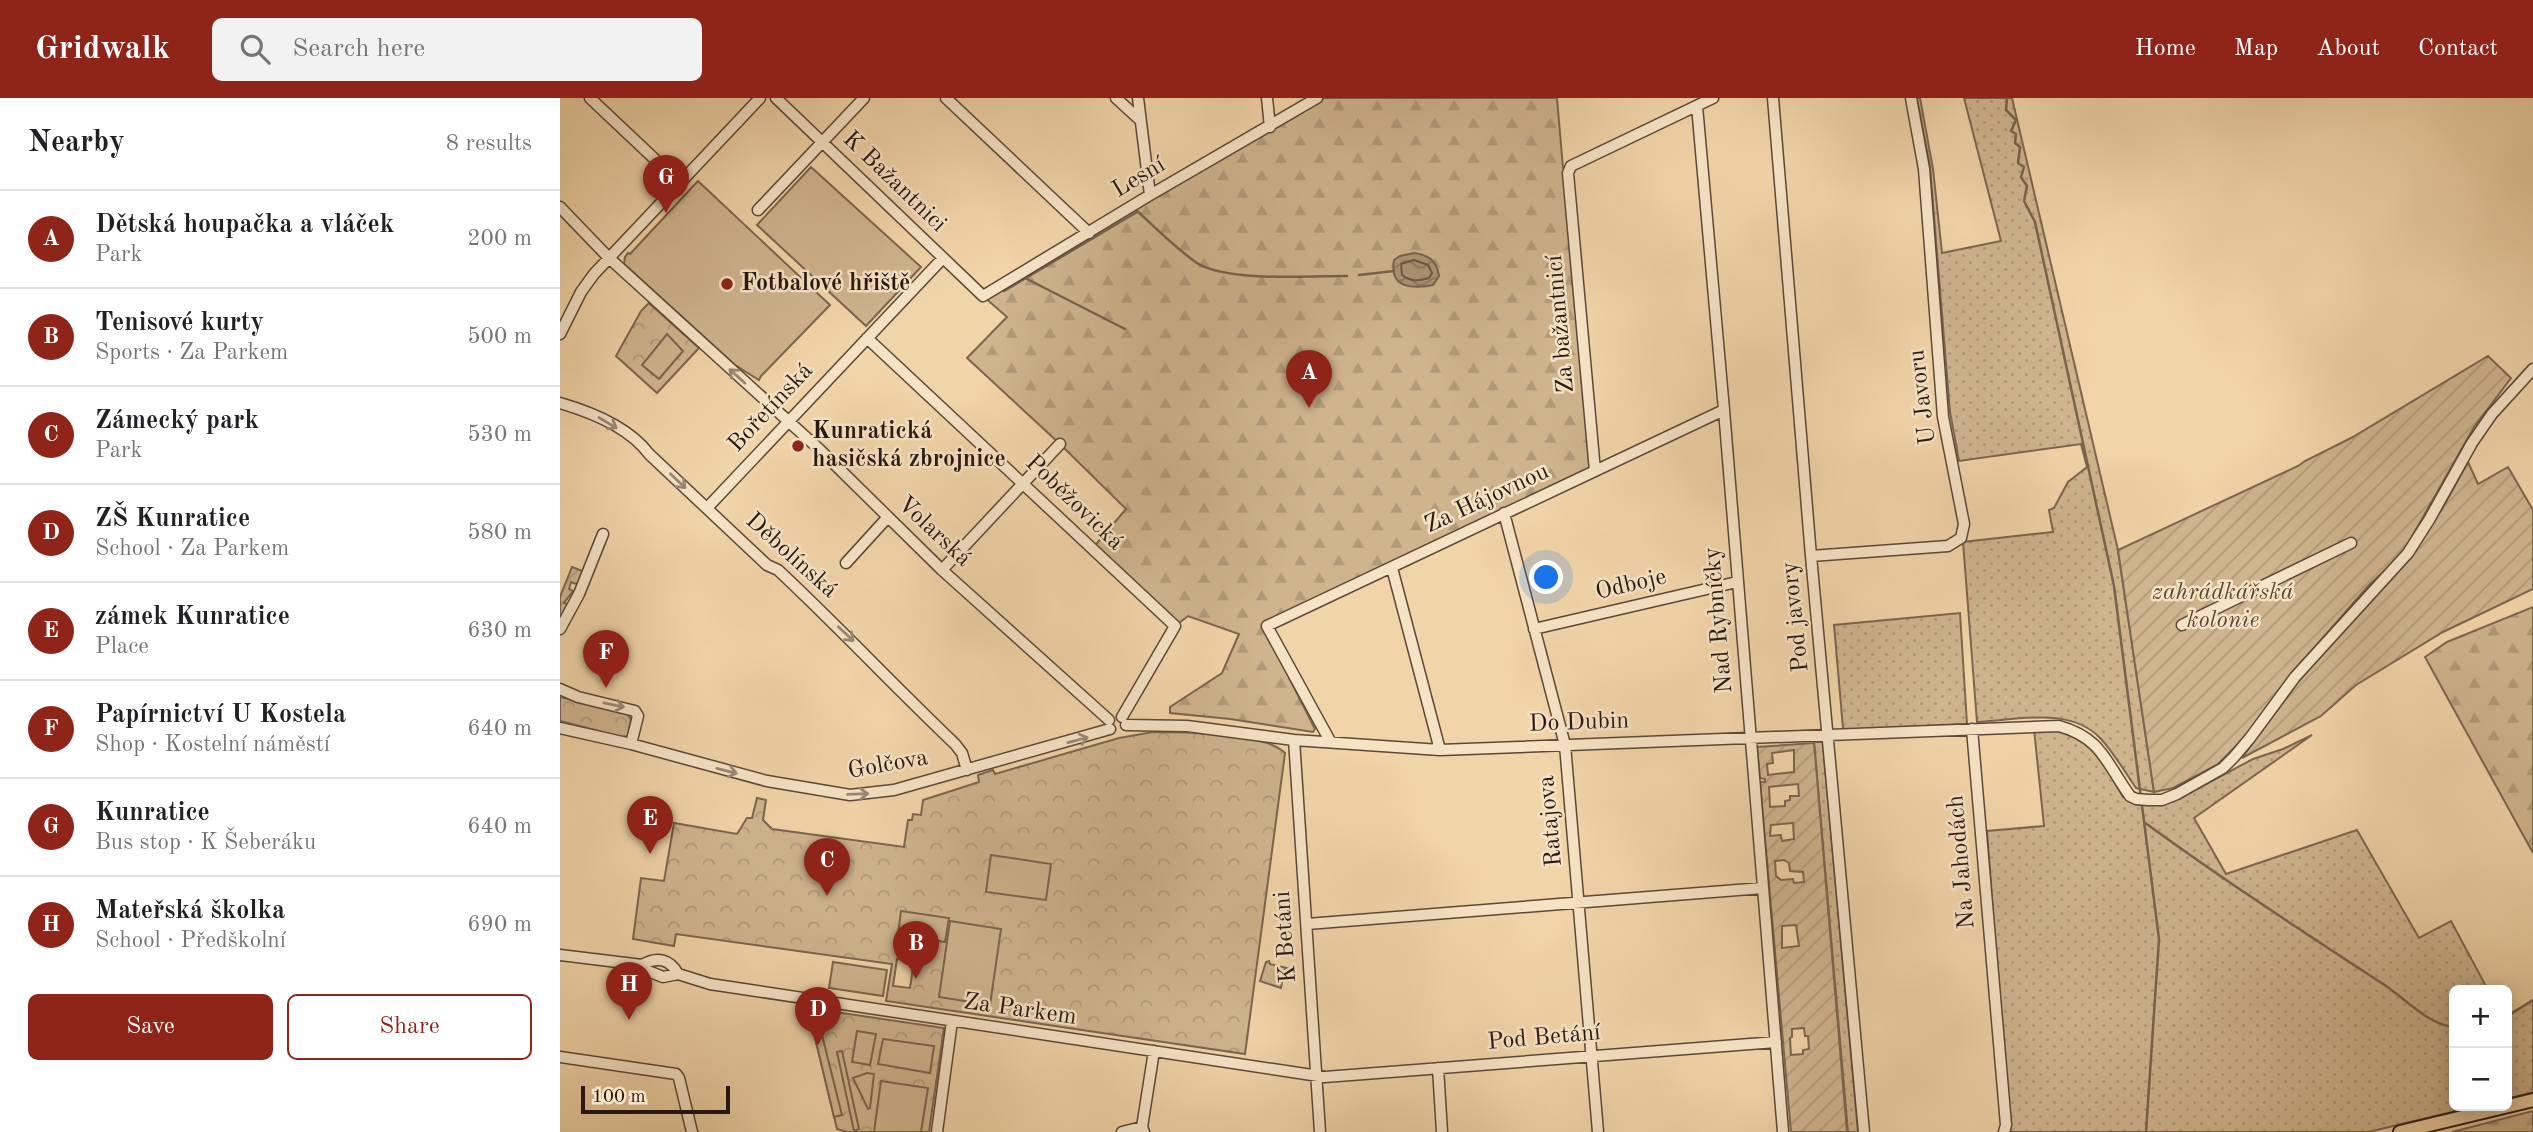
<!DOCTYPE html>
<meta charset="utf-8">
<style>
:root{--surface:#fff;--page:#f2f2f2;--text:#202124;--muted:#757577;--line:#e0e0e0;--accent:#8f2418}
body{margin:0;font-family:"Old Standard TT",serif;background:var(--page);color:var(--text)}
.controls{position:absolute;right:21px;bottom:21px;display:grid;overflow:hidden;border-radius:10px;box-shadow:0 4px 18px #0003}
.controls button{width:63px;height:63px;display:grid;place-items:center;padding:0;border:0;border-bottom:2px solid var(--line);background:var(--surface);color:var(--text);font:35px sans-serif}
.scale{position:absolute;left:21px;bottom:18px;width:149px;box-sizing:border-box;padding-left:7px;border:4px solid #291912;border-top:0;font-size:19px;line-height:24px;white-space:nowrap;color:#291912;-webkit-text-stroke:5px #f6e3c6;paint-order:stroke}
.you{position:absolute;left:987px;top:480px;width:24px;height:24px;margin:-18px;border:5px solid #fff;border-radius:50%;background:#1a73e8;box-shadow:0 0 0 10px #1a73e833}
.badge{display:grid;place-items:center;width:46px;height:46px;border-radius:50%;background:var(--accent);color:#fff;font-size:23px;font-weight:700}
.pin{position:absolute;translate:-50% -58px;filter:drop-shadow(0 2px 4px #0008)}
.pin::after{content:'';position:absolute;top:37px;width:24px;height:21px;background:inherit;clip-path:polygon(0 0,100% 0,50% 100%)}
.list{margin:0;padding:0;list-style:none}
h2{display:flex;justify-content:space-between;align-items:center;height:91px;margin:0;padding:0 28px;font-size:30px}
h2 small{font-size:23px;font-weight:400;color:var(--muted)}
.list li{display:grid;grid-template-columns:46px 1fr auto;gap:21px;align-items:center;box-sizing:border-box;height:98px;padding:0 28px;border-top:2px solid var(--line)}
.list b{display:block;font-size:26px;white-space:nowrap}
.list p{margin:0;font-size:23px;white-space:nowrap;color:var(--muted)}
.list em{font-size:23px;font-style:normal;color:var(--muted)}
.actions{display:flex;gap:14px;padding:21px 28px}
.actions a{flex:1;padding:16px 0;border:2px solid var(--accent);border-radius:10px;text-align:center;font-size:24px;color:var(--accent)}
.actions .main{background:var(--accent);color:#fff}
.icon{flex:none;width:38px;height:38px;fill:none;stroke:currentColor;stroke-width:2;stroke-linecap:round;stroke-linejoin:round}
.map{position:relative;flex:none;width:1973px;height:1034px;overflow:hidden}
header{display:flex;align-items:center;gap:42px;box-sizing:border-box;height:98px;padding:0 35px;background:var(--accent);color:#fff}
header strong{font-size:33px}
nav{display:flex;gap:38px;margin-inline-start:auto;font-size:24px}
.search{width:490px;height:63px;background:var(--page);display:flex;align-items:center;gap:18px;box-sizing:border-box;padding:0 24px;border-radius:10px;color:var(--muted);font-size:26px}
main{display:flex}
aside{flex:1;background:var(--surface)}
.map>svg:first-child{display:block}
.grass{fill:url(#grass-dots);stroke:#7c6650;stroke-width:2}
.forest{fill:url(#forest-firs);stroke:#7c6650;stroke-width:2}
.park{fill:url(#park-crowns);stroke:#7c6650;stroke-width:2;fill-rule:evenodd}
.garden{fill:url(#garden-furrows);stroke:#7c6650;stroke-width:2;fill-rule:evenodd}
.pitch{fill:#cfb48e;stroke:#7c6650;stroke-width:2}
.water{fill:url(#water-waves);stroke:#78634d;stroke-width:2}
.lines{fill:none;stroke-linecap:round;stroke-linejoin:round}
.shore{stroke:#6b5644;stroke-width:2}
.stream{stroke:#78634d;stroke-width:2.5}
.minor-casing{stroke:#5b4838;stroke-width:13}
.major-casing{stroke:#291912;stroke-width:16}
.minor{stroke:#f6e3c6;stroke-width:10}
.major{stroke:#f1d4a8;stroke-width:12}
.oneway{stroke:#9a8875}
.poi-dot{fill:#8f2418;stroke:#f6e3c6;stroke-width:2.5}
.labels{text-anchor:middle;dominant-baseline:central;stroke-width:5;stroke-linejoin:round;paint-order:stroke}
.street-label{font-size:24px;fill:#291912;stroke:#f6e3c6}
.poi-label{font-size:24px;font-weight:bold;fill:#291912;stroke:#f6e3c6;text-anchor:start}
.park-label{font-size:24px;font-style:italic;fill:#5b4837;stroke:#f6e3c6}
</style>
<header>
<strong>Gridwalk</strong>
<div class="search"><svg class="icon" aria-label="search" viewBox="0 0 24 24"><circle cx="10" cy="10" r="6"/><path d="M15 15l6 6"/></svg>Search here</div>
<nav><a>Home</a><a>Map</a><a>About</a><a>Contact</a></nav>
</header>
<main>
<aside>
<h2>Nearby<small>8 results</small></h2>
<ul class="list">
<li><span class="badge">A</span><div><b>Dětská houpačka a vláček</b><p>Park</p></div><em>200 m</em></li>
<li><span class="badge">B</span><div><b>Tenisové kurty</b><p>Sports · Za Parkem</p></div><em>500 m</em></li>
<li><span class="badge">C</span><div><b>Zámecký park</b><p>Park</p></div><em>530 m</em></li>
<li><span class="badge">D</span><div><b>ZŠ Kunratice</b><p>School · Za Parkem</p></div><em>580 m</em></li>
<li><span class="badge">E</span><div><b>zámek Kunratice</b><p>Place</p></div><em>630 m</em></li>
<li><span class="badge">F</span><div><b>Papírnictví U Kostela</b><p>Shop · Kostelní náměstí</p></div><em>640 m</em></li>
<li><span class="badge">G</span><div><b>Kunratice</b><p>Bus stop · K Šeberáku</p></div><em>640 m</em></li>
<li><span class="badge">H</span><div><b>Mateřská školka</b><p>School · Předškolní</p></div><em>690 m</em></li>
</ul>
<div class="actions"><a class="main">Save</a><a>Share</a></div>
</aside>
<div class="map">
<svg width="1973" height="1034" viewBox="0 0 1973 1034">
<defs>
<pattern id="grass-dots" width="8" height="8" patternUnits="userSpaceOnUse" patternTransform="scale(1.75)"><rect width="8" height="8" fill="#cfb48e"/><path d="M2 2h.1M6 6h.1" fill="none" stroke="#b29a79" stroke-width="1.8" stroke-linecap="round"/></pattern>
<pattern id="forest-firs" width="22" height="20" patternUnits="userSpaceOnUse" patternTransform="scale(1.75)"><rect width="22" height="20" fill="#cfb48e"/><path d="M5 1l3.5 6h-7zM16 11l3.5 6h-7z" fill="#b29a79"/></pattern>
<pattern id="park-crowns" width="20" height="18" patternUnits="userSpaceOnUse" patternTransform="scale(1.75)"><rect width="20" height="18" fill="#cfb48e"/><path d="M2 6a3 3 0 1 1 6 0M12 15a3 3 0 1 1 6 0" fill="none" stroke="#b29a79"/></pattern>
<pattern id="garden-furrows" width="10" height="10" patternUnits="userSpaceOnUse" patternTransform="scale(1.75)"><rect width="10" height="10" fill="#cfb48e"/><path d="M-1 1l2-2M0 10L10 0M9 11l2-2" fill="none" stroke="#b29a79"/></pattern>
<pattern id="water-waves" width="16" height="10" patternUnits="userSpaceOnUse" patternTransform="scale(1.75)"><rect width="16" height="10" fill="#ad9475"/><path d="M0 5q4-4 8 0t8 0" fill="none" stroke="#8d785f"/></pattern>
</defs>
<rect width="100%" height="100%" fill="#f1d4a8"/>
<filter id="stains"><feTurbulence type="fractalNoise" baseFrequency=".00286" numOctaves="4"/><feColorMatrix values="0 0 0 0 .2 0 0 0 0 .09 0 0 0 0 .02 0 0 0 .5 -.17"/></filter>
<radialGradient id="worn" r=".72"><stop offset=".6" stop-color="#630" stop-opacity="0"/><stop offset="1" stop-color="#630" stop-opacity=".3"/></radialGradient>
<path class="grass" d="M1357 0H1360L1373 71 1382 155 1441 143 1404 0H1452L1558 452 1594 694 1576 690C1565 674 1554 655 1541 641 1511 608 1457 622 1417 624L1403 444 1493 434 1489 412 1494 410 1508 384 1527 369 1521 346 1399 363 1390 314 1370 69Z
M1400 515 1407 626 1287 632 1283 630 1274 527Z
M1474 631H1493L1511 635 1537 654 1563 699 1579 707 1590 706 1631 694 1693 661 1723 651 1752 637 1634 720 1666 776 1797 732 1859 840 1891 823 1928 892H1894V1008H1918L1808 1034H1449L1427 733 1484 728Z
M1254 644H1264L1263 647 1298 1034H1288Z
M1973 902V994L1947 1001V919Z"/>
<path class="forest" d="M764 0H997L1003 70 1008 75 1035 373 704 530 755 631 753 634 670 621 610 615V609L662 575 679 536 628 518 615 528 532 451 566 411 500 346 407 260 447 219 423 198 710 29 731 21Z
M1973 509V755L1865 559 1887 544Z
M1973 1013V1034H1892Z"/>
<path class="park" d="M89 205 139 250 97 295 56 258 81 213Z
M0 599 66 615 71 621 68 638 62 639 0 623Z
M593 634C623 634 705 634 725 655L685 956 326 903 332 866 116 836 114 848 73 841 81 780 104 783 114 725 177 736 187 720H192L197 700 206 702 203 722 212 731 344 749 348 722H352L353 716 361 717 363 702 419 684 418 677 433 672 435 676 559 640ZM337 861 354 863 350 890 333 888Z
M709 863 710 866 727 870 724 873 721 890 700 883 706 864Z
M248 910 384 930 369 1034H287L277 1031Z"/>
<path class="garden" d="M1928 258 1951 280 1914 329 1841 458 1809 487 1732 575 1687 637 1657 667 1613 690 1594 694 1558 452 1738 368 1745 363 1791 340Z
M1908 364 1918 386 1948 369 1973 412V491L1883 534 1796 587 1761 618 1682 660 1755 561 1850 460 1882 411Z
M12 469 25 474 19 487 11 484 9 491 13 493 4 505 10 508 0 525V499Z
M1254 645 1287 1034H1231L1200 684H1205V681L1200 680 1197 649ZM1234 652V674L1208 677 1207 666 1213 665 1212 655ZM1238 686 1239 698H1230V702L1225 703V708L1210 709 1209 689ZM1233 725 1234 741 1222 743 1221 737 1210 738 1211 727ZM1224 762 1229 765 1230 773 1243 774 1244 784 1234 785 1233 781 1221 782 1216 778 1215 763ZM1236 827 1239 848 1222 850V828ZM1244 930 1245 938H1248L1249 951 1243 952V956L1231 957 1230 940 1232 939V931Z"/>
<path class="pitch" d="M251 69 361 169 306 228 197 127Z
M138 83 270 207 201 278 199 282 175 267 64 166 65 159 68 155 70 156Z
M107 236 123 253 99 281 82 267Z
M431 757 491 766 486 802 426 794Z
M341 813 389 820 385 844 338 836Z
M390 823 441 831 430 907 379 899Z
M273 864 327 872 323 898 269 890Z
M258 921 282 1017 274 1019 251 923Z
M297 933 316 936 310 967 292 964Z
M323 941 374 948 370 975 318 966Z
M282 953 299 1031 294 1033 277 954Z
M307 975 314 976 310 1010 308 1011 293 980Z
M321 983 368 990 361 1034H314Z"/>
<path class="water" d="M854 155C869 157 877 163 879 178L873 187C853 191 829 191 834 162L840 158Z"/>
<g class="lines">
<path class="shore" d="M854 162 868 167 872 175 869 180C859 183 851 184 842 177L841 166Z"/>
<path class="stream" d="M1447 0 1446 12 1456 22 1451 33 1456 36 1455 45 1460 49 1458 65 1464 69 1461 79 1467 88 1464 103 1475 124 1554 488 1599 841 1586 1034
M575 111C595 129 615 150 637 165 666 184 750 178 787 178
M799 177 834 173
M465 180 565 231
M444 193 577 114
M1584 724C1662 781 1742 833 1823 886 1845 900 1868 927 1894 929
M1947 918 1973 902"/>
<g class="minor-casing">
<path id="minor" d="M30 0 120 85
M216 0 423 198 590 97 757 0
M386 0 529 135
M556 0 580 22
M578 0 590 97
M707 0 710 29
M1213 0 1251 458 1304 1034
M1137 8 1164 312 1223 1034
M0 109 49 160 259 351 382 472 549 622
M198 112 304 0
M0 236 21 194 34 176 200 0
M307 240 615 528 562 619
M0 305C31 314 69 329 89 356L207 467 218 472C279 529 335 589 395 646L402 655 407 672
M1035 373 1008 75 1011 68 1153 0
M147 410 383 160
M944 415 1005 647 1038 1034
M1251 458 1388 448 1401 440 1404 426 1383 319 1364 71 1351 0
M286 465 327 420
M832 470 880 652
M382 472 500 346
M1622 527 1791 445
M0 531 19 496 43 436
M974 531 1177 484
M0 591 18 599 75 613 78 618 71 646
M566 627 627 628 734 642 880 652 1499 628C1542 640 1546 665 1570 698L1576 701 1588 702H1602L1617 696 1663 670 1674 659 1690 640 1735 579 1848 455 1869 422 1912 345 1932 316 1973 271
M0 630 71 646 207 683 290 697 334 692 550 631
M1412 631 1446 1027 1444 1034
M734 642 760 1034
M770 643 707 528 1164 312
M747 826 1203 790
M0 857 82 867 88 873 103 879 118 876 150 886 190 892 765 979 1216 944
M82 867C97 858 110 861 118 876
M0 959 116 976 119 980 132 1034
M878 970 882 1034
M377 1034 392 923
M562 1034 582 1029
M584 1034 582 1029 594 953"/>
</g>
<g class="major-casing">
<path id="major" d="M1840 1034 1973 1002"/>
</g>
<use href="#minor" class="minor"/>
<use href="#major" class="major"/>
</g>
<defs><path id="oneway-shaft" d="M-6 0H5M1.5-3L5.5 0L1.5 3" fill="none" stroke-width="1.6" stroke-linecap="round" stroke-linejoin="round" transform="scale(1.75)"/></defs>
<g class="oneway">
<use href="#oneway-shaft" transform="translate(177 278) rotate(-138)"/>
<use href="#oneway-shaft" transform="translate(48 325) rotate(31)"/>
<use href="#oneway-shaft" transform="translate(118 383) rotate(43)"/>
<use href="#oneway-shaft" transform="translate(286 536) rotate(43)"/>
<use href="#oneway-shaft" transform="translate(54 607) rotate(12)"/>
<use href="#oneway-shaft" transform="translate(518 642) rotate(-15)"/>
<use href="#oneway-shaft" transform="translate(167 673) rotate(14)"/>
<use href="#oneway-shaft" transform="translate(298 696) rotate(-2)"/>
</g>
<g class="poi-dot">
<circle cx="167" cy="186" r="7"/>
<circle cx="238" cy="348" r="7"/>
</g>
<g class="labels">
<g class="street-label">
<text transform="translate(579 80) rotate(-31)">Lesní</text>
<text transform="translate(334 84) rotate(44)">K Bažantnici</text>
<text transform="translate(1001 226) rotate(-95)">Za bažantnicí</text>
<text transform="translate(1363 299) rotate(-97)">U Javoru</text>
<text transform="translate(211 310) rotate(-47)">Bořetínská</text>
<text transform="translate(927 401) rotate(-25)">Za Hájovnou</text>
<text transform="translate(514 405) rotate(44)">Poběžovická</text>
<text transform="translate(374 434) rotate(43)">Volarská</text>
<text transform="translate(231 458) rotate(42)">Děbolínská</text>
<text transform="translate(1071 487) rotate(-13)">Odboje</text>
<text transform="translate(1236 519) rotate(-96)">Pod javory</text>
<text transform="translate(1159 522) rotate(-95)">Nad Rybníčky</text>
<text transform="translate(1019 625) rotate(-2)">Do Dubin</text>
<text transform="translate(328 667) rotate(-10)">Golčova</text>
<text transform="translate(991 723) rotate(-95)">Ratajova</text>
<text transform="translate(1402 764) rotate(-95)">Na Jahodách</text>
<text transform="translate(726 839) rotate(-94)">K Betáni</text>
<text transform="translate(460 912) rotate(8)">Za Parkem</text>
<text transform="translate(984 940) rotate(-5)">Pod Betání</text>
</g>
<g class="poi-label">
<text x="181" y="186">Fotbalové hřiště</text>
<text x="252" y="334">Kunratická<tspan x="252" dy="28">hasičská zbrojnice</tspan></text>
</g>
<g class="park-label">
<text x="1663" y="495">zahrádkářská<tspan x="1663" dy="28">kolonie</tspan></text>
</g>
</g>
<rect width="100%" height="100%" filter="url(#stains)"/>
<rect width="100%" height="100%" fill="url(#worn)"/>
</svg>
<div class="controls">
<button>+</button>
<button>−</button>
</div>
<div class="scale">100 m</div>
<div class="you"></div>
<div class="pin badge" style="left:749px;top:310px">A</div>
<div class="pin badge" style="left:356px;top:881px">B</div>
<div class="pin badge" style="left:267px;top:798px">C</div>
<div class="pin badge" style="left:258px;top:947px">D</div>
<div class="pin badge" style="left:90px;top:756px">E</div>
<div class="pin badge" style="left:46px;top:590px">F</div>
<div class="pin badge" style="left:106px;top:115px">G</div>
<div class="pin badge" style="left:69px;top:922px">H</div>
</div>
</main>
